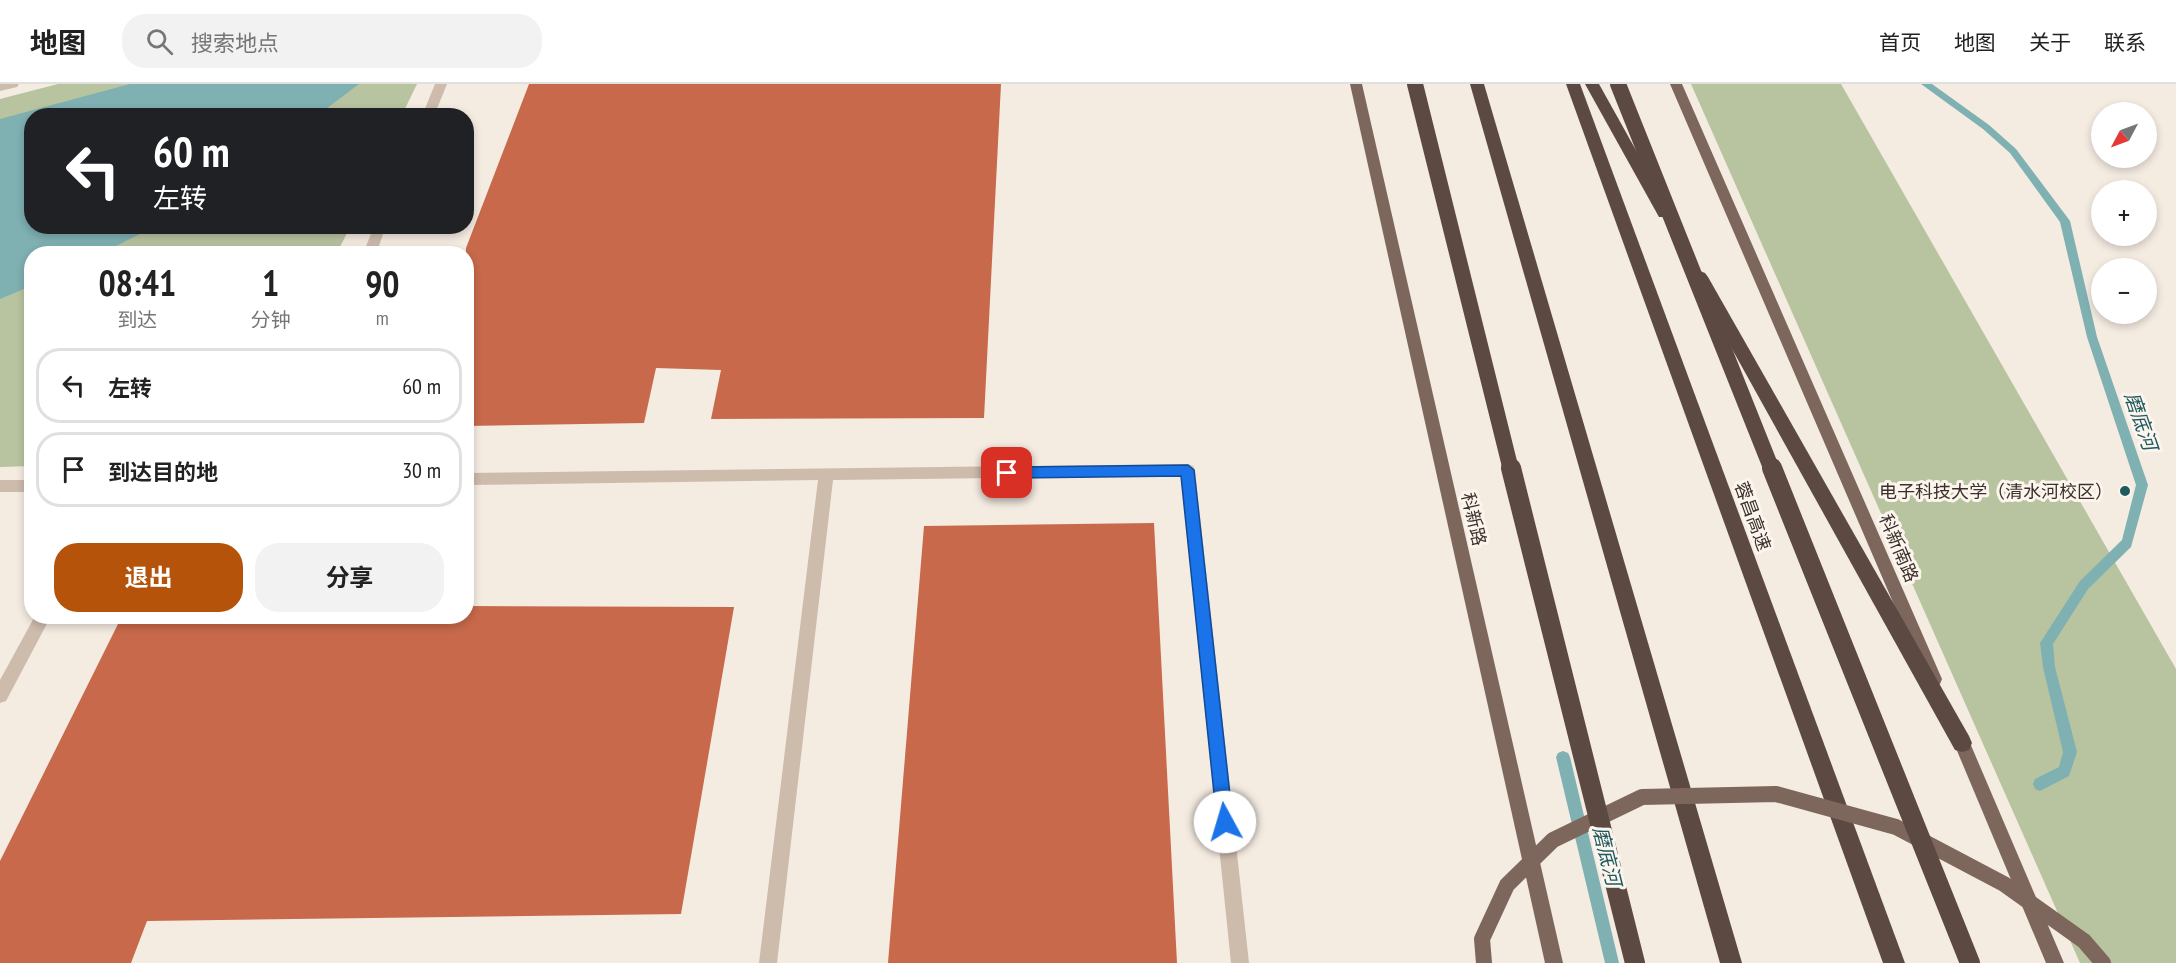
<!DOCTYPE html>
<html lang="zh">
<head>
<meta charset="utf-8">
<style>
	:root { --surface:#fff; --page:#f2f2f2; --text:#222; --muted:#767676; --line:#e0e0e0; --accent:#b45309 }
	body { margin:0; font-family:"PT Sans Narrow","Noto Sans SC",sans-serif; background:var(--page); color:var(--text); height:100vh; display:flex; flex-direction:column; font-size:22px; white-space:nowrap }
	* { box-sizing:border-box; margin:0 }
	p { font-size:20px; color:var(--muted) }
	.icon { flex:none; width:33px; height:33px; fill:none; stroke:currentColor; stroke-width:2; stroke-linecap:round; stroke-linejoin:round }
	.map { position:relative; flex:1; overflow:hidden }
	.side { position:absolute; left:24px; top:162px; width:450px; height:378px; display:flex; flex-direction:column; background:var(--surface); border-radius:24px; box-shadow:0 3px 9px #0003 }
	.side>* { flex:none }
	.top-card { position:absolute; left:24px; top:24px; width:450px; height:126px; border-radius:24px; box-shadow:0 3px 9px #0003; background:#202124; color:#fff; overflow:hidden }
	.needle { width:39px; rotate:229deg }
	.buttons { position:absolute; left:2091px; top:18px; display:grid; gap:12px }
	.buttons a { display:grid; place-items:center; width:66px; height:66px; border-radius:50%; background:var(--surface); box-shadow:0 3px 9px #0003; font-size:30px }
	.pin { position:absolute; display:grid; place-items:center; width:51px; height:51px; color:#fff; margin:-26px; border-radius:12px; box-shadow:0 3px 9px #0006 }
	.me { position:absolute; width:66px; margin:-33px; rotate:354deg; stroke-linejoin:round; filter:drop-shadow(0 0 4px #0008) }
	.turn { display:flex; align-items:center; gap:21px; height:126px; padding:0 30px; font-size:27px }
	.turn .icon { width:78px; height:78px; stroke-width:2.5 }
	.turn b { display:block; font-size:42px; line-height:51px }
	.eta { display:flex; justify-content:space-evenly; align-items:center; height:102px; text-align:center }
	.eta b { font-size:36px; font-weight:700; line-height:42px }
	.primary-button { display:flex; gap:12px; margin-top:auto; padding:12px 30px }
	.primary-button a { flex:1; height:69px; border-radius:24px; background:var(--accent); color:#fff; font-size:24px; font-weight:700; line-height:69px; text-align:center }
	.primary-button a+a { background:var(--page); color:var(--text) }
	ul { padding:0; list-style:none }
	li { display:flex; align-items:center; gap:18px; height:75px; margin:0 12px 9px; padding:0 18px; border:3px solid var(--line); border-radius:24px }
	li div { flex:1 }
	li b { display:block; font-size:22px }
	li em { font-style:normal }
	header { display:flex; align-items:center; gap:36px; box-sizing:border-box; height:84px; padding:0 30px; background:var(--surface); border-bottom:2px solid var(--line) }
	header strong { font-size:28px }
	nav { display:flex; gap:33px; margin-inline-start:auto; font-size:21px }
	.search { width:420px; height:54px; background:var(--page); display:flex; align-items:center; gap:15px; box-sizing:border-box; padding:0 21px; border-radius:24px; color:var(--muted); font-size:22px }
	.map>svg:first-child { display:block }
	.green { fill:#b8c4a0 }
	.water { fill:#7fb0b2 }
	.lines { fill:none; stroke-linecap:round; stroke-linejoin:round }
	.stream { fill:#7fb0b2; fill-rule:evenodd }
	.building { fill:#c8694b }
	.minor { fill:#cdbbac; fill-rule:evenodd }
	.major { fill:#7d675c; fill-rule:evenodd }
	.highway { fill:#5c4a42; fill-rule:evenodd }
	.major-bridge { stroke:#7d675c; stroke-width:16 }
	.highway-bridge-far1 { stroke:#5c4a42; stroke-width:16 }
	.highway-bridge { stroke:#5c4a42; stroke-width:20 }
	.route { fill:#1a73e8; stroke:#114b97; stroke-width:1.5 }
	.poi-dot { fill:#1f5a5e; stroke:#fbf5ee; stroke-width:2 }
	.labels { text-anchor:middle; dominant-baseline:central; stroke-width:6; stroke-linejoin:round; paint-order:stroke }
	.poi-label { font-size:18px; fill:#3b302b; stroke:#fbf5ee; text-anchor:end }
	.street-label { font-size:18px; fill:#3b302b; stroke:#fbf5ee }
	.water-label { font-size:20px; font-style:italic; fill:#1f5a5e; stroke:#fbf5ee }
</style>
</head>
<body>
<header>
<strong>地图</strong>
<div class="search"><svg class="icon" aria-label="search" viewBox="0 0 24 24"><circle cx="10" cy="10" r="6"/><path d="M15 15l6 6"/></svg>搜索地点</div>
<nav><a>首页</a><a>地图</a><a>关于</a><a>联系</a></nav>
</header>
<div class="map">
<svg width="2176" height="879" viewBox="0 0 2176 879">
	<rect width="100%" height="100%" fill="#f4ebe1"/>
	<g class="green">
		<polygon points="58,0 417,0 402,31 32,32 32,142 350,143 337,169 32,170 31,382 0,383 0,15"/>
		<polygon points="1691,0 1841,0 2176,585 2176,879 2080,879"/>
	</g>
	<polygon class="water" points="130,0 359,0 318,31 32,32 32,142 154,143 102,169 32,170 31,202 0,215 0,35"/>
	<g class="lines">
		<g class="stream">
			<polygon points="1921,0 1932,0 1989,41 2016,65 2070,137 2097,253 2148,401 2131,463 2088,505 2053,560 2055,583 2077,668 2069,692 2040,707 2035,705 2033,700 2035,695 2059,683 2063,668 2043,583 2040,559 2080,497 2122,456 2136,401 2087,253 2060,138 2010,69 1983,45"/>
			<polygon points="1563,667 1568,669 1570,673 1619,879 1605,879 1556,673 1558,669"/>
		</g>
	</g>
	<g class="building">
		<polygon points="529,0 1001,0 984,334 711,335 721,286 656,284 644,339 466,342 466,164"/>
		<polygon points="1154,439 1177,879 888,879 924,442"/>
		<polygon points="466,522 734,523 681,830 147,837 131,879 0,879 0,777 122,532 466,532"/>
	</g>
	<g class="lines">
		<g class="minor">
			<polygon points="0,0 19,0 17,3 0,7"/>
			<polygon points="435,0 447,0 434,32 422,32"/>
			<polygon points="374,142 386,142 376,170 363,170"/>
			<polygon points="1188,380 1193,382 1195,386 1249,879 1231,879 1181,392 833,396 777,879 759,879 818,396 466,401 466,389"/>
			<rect x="0" y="396" width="32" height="12"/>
			<polygon points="35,532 51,532 6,617 0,619 0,596"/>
		</g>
		<g class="major">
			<polygon points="1350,0 1362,0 1563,879 1545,879"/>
			<polygon points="1670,0 1682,0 1942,595 1940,600 1934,602 1928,600 1926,595"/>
			<polygon points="1958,642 1964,645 2064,879 2046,879 1950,650 1952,645"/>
		</g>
		<g class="highway">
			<polygon points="1470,0 1484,0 1742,879 1720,879"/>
			<polygon points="1566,0 1580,0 1905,879 1883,879"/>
			<polygon points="1585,0 1599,0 1671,129 1669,133 1659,133"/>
			<polygon points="1700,187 1705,189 1708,193 1969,652 1972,659 1969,666 1962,668 1955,666 1692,193 1695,189"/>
		</g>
		<polyline class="major-bridge" points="1484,879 1482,855 1507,801 1553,756 1642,713 1776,710 1896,743 2004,800 2084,857 2103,879"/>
		<g class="highway-bridge-far1">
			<polyline points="1415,0 1511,386"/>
			<polyline points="1618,0 1772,386"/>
		</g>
		<g class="highway-bridge">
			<polyline points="1511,384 1635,879"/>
			<polyline points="1772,384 1970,879"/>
		</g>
	</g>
	<polygon class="route" points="1188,381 1194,386 1233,738 1231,744 1225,746 1219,744 1217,738 1181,392 1007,394 1000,389 1007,383"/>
	<circle class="poi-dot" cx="2125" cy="407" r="6"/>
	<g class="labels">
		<g class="poi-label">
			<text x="2113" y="407">电子科技大学（清水河校区）</text>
		</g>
		<g class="street-label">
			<text transform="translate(1753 432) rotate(70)">蓉昌高速</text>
			<text transform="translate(1474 435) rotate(77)">科新路</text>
			<text transform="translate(1899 464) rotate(67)">科新南路</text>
		</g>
		<g class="water-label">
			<text transform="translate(2141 337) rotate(71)">磨底河</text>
			<text transform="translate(1607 772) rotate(76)">磨底河</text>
		</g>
	</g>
</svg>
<div class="buttons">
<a><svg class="needle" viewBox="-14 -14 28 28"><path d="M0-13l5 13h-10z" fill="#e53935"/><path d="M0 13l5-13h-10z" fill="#767676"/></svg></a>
<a>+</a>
<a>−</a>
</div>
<div class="pin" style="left:1007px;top:389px;background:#d93025"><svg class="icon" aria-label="arrive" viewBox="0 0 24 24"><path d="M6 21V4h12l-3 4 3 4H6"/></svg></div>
<svg class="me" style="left:1225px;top:738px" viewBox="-20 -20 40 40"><circle r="19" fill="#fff"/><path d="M0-13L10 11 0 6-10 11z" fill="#1a73e8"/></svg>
<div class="top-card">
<div class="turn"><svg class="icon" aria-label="left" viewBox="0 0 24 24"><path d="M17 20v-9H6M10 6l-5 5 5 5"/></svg><div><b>60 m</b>左转</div></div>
</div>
<section class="side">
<div class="eta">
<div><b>08:41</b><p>到达</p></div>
<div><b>1</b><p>分钟</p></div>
<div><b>90</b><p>m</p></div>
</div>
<ul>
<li><svg class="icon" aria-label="left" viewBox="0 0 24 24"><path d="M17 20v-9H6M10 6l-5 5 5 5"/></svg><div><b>左转</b></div><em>60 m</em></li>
<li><svg class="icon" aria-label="arrive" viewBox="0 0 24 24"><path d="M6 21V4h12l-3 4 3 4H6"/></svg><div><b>到达目的地</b></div><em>30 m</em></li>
</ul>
<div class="primary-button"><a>退出</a><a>分享</a></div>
</section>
</div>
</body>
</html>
